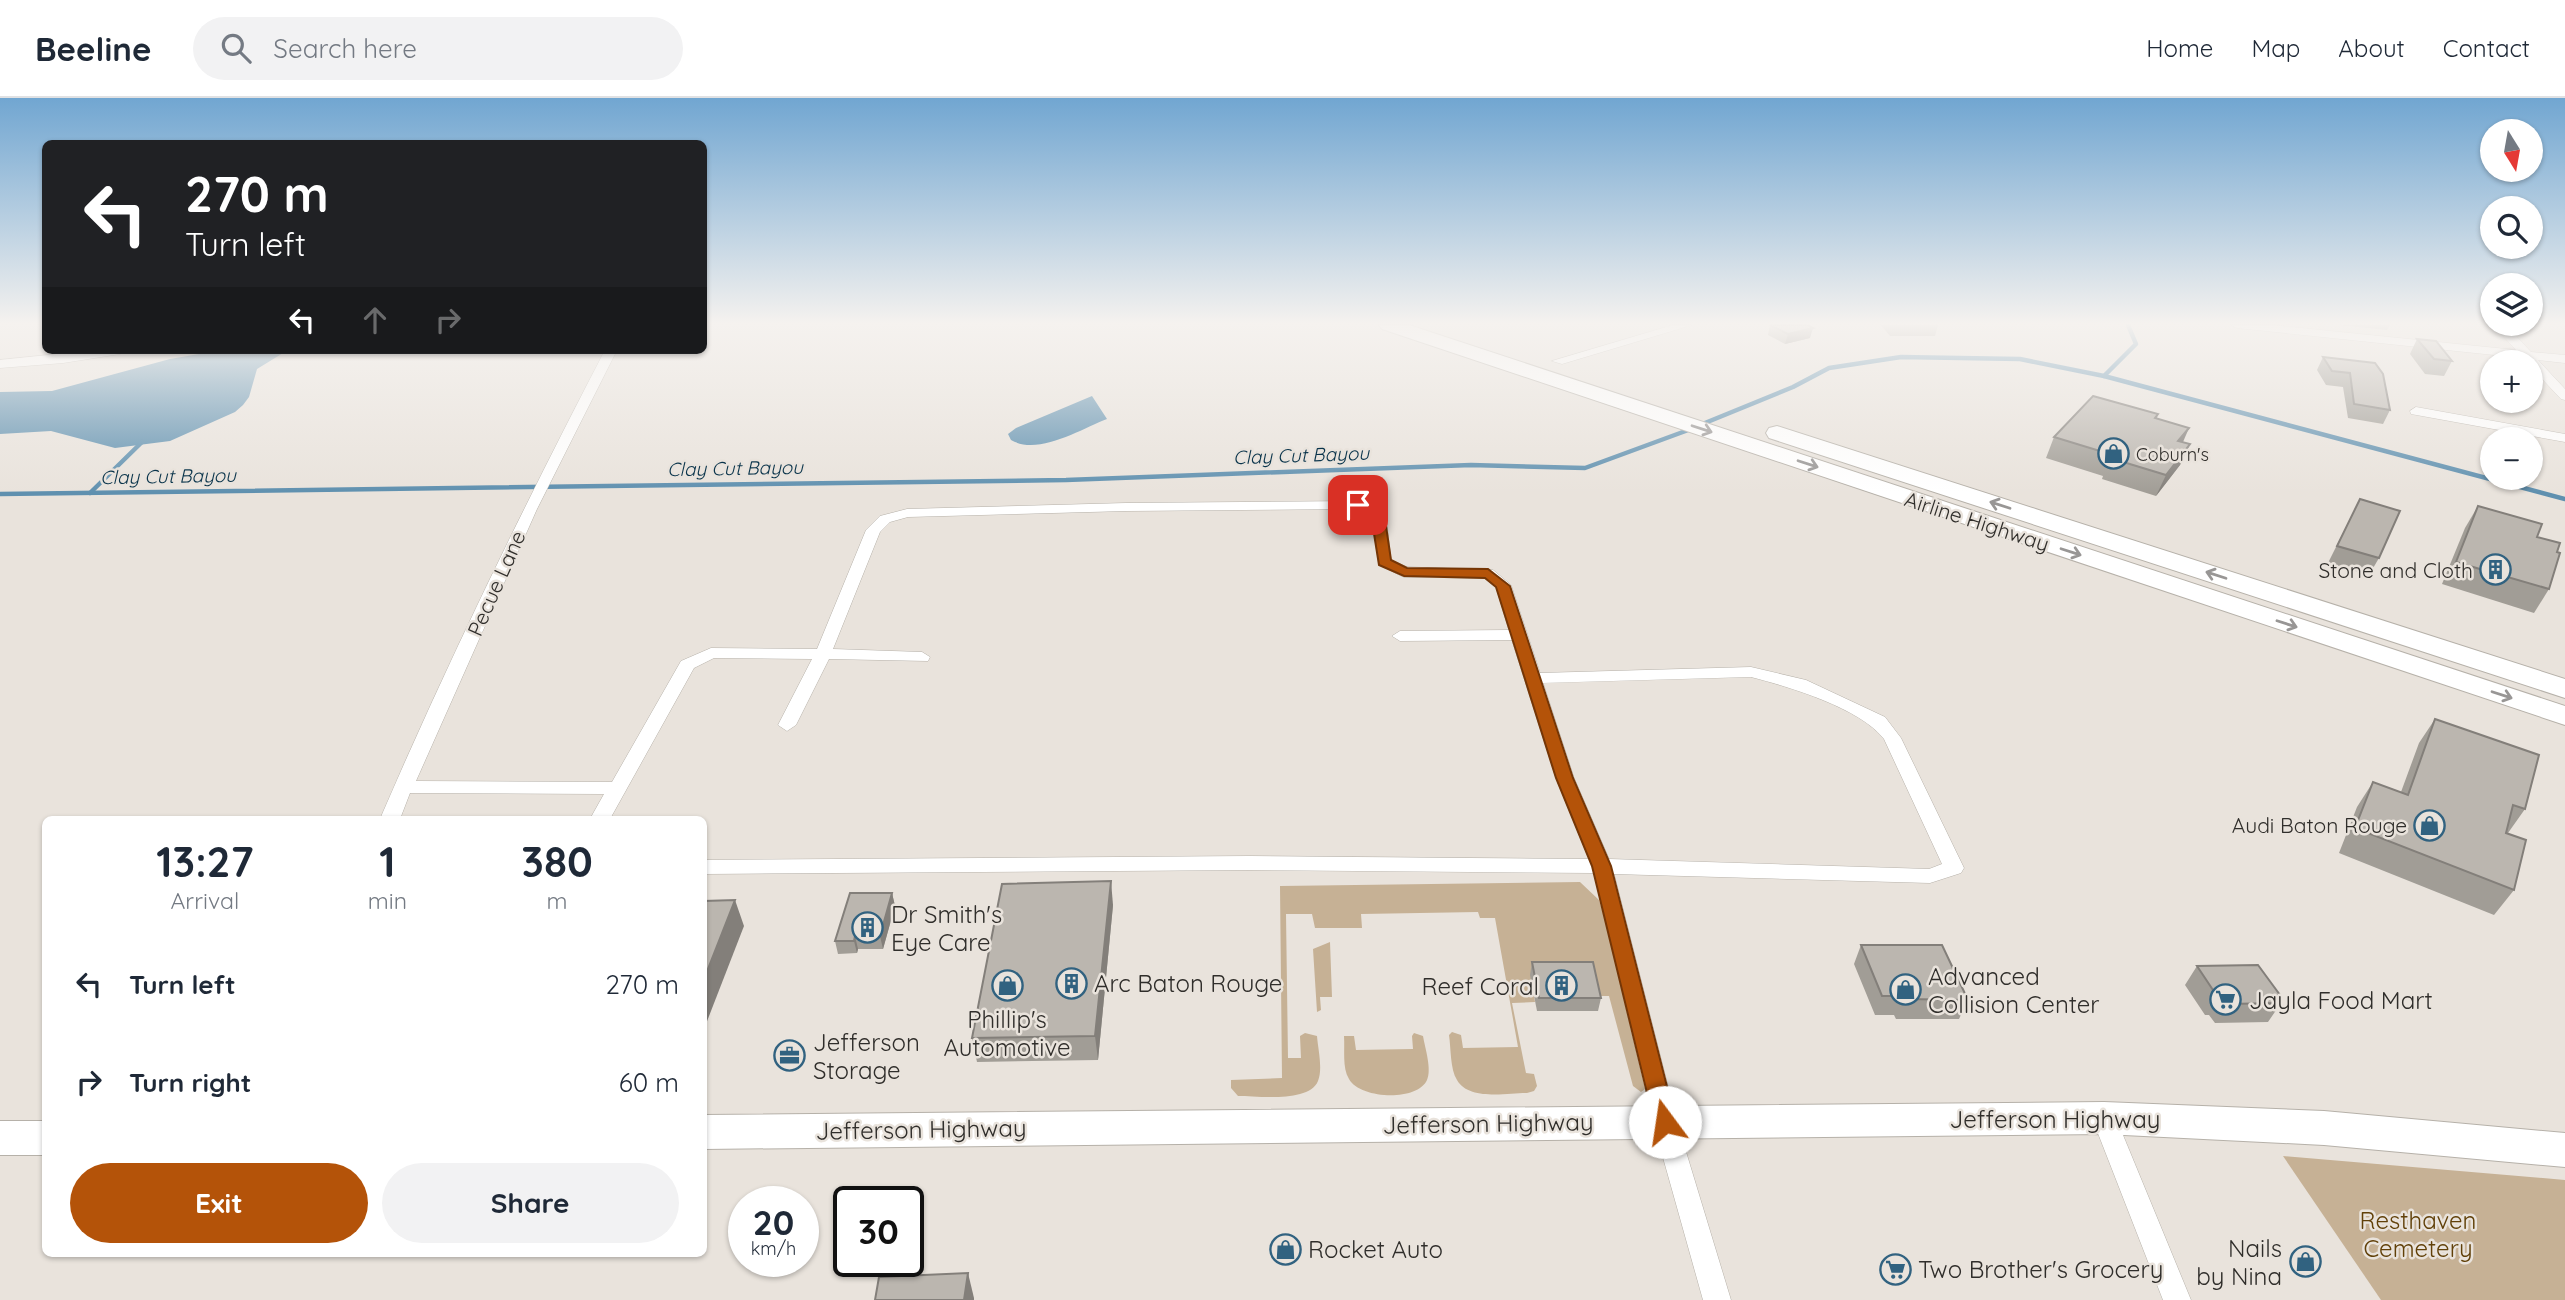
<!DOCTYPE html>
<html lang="en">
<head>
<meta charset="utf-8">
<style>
	:root { --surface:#fff; --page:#f2f2f3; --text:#1f2937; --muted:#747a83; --line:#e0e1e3; --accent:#b45309 }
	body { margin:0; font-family:Quicksand,sans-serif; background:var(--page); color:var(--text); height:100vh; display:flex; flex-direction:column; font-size:26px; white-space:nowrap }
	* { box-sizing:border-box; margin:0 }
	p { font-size:23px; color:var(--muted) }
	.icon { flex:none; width:38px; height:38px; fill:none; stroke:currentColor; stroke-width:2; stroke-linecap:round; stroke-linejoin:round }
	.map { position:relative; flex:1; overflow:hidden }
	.panel { position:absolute; left:42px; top:718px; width:665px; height:441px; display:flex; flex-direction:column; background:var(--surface); border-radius:10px; box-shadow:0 2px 5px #0004 }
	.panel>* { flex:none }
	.top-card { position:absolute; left:42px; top:42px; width:665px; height:214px; border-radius:10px; box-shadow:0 2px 5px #0004; background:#202124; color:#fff; overflow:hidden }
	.needle { width:46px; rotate:169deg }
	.fabs { position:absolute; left:2480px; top:21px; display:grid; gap:14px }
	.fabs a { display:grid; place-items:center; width:63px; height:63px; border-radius:50%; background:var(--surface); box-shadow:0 2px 5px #0004; font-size:35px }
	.speed { position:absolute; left:728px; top:1088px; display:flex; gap:14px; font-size:35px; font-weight:700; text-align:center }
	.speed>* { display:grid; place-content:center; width:91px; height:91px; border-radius:50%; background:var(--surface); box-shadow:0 2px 5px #0004; line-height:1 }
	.speed small { font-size:18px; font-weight:400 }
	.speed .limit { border:4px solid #111; border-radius:10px; background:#fff; color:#111 }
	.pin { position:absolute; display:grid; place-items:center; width:60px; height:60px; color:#fff; margin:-30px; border-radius:14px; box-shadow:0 4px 10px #0006 }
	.me { position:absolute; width:77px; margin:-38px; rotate:346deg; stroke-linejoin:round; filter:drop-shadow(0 0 5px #0008) }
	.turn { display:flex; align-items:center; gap:24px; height:147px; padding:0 28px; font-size:32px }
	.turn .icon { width:91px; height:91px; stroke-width:2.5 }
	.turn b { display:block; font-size:49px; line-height:60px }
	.lanes { display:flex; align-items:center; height:66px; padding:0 28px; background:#0003; justify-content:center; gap:35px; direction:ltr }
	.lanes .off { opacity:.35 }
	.eta { display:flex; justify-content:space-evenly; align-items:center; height:119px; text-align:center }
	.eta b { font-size:42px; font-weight:800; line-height:49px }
	.primary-button { display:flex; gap:14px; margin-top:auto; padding:14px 28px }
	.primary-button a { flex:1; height:80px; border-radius:42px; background:var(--accent); color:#fff; font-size:28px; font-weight:800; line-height:80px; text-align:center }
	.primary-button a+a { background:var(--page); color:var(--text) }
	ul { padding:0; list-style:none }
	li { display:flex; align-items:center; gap:21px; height:98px; padding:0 28px }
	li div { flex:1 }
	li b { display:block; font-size:26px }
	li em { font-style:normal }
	header { display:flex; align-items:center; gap:42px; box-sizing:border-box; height:98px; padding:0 35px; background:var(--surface); border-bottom:2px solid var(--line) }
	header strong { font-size:33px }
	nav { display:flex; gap:38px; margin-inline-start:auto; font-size:24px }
	.search { width:490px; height:63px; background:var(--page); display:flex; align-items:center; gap:18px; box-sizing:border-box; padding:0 24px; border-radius:38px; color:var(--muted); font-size:26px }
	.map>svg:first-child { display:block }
	.green { fill:#c6b195 }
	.water { fill:#5f90af }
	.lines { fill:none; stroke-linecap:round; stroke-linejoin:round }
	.stream { stroke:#5f90af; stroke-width:4.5 }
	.minor-casing { stroke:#b6b1a9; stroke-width:1 }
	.primary-casing { stroke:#b6b1a9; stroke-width:2 }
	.trunk-casing { stroke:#b6b1a9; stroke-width:2 }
	.minor { fill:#fff; fill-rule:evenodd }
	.primary { fill:#fff; fill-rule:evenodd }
	.trunk { fill:#fff; fill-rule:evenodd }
	.wall { fill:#a19d96 }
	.shaded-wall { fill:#837f7a }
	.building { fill:#bbb6af; stroke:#837f7a; stroke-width:2 }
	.oneway { stroke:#989695 }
	.route { fill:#b45309; stroke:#753606; stroke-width:2 }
	.labels { text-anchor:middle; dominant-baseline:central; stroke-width:5; stroke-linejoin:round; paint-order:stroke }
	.far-poi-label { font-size:18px; fill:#302e2b; stroke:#e9e3dc; text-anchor:start }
	.far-water-label { font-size:19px; font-style:italic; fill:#0a344b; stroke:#e9e3dc }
	.street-label { font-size:21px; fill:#302e2b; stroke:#e9e3dc }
	.poi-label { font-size:21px; fill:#302e2b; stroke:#e9e3dc; text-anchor:end }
	.near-poi-label { font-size:24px; fill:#302e2b; stroke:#e9e3dc; text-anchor:start }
	.near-street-label { font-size:24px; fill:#302e2b; stroke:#e9e3dc }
	.near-park-label { font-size:24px; fill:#614008; stroke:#e9e3dc }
</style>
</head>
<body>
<header>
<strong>Beeline</strong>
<div class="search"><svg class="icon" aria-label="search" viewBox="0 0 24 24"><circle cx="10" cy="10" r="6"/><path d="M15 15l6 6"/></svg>Search here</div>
<nav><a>Home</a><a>Map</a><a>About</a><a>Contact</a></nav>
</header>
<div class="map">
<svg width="2565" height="1202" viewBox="0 0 2565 1202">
	<rect width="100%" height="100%" fill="#e9e3dc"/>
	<g class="green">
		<path d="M 1580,784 L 1599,802 L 1628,898 L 1630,929 L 1646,988 L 1644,992 L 1641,994 L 1633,988 L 1609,898 L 1595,898 L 1531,877 L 1535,904 L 1512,905 L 1526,975 L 1534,976 L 1537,988 L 1534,993 L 1527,995 C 1507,995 1469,1003 1457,982 C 1450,971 1451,950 1449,937 L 1452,934 L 1461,937 L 1463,950 L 1518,949 L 1495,820 L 1480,820 L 1478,814 L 1361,816 L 1362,830 L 1315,830 L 1312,816 L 1286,816 L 1288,960 L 1301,960 L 1300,938 L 1305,935 L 1317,938 C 1318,951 1323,971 1318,983 C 1309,1005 1258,998 1238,998 L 1231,990 L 1231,982 L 1282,980 L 1280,788 Z"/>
		<polygon points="1330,844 1332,899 1320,899 1321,912 1317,914 1313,851"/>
		<path d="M 1414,935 L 1423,938 C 1425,950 1432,971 1427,982 C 1417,1004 1360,1001 1349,981 C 1342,970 1345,951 1344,938 L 1354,938 L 1356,952 L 1413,951 L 1412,938 Z"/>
		<polygon points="2283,1058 2565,1082 2565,1202 2381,1202"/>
	</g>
	<g class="water">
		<polygon points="222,252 288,252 257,271 249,299 243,307 235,314 170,343 115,350 51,333 0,336 0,294 52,293 170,261"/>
		<path d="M 1092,298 L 1107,321 C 1081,331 1038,358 1011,342 L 1008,336 L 1016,330 Z"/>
	</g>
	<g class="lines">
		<g class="stream">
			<polyline points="2104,278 2136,246 2128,227"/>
			<polyline points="1700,327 1793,289 1829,270 1901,259 2020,261 2104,278 2565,401"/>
			<polyline points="90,395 142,344"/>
			<polyline points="0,396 1066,382 1471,367 1585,370 1691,331"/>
		</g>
		<defs>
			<g id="minor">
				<polygon points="1673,227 1692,227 1562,266 1552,263"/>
				<polygon points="2231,227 2272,227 2516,252 2493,227 2506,227 2531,254 2565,257 2565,265 2538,262 2565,291 2565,302 2561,301 2530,268 2530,264 2523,260 2237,230"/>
				<polygon points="97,252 126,252 120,256 63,265 0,270 0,262"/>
				<path d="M 605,252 L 617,252 L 537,411 L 416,683 L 612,684 L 681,563 L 711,550 L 817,551 L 866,432 L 880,418 L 907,411 L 1126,405 L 1358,403 L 1386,421 L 1391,462 L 1407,469 L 1493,472 L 1511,487 L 1540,575 L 1751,569 L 1806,582 L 1885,619 L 1901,640 L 1964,770 L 1961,775 L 1930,785 L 1614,776 L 1677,1024 L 1731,1202 L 1703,1202 L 1653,1024 L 1594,775 L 1250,772 L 704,776 L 704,762 L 1250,758 L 1589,761 L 1556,680 L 1512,542 L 1400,543 L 1392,538 L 1400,533 L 1509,532 L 1496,489 L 1484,480 L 1404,479 L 1379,467 L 1372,423 L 1355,411 L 1126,413 L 908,419 L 890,424 L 880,434 L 833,551 L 922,554 L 930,559 L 928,563 L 829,561 L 796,627 L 787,633 L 778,627 L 812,561 L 714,560 L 694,570 L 610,721 L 590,721 L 604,696 L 410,695 L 400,721 L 380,721 C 448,563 525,406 605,252 ZM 1751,579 C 1790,589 1860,610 1884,641 L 1942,766 L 1929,771 L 1609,761 L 1574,680 L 1543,585 Z"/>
				<polygon points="2416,309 2565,336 2565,344 2411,316 2410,313"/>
				<polygon points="2104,1010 2113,1013 2116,1020 2191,1202 2163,1202 2092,1020 2095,1013"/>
			</g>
			<g id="primary">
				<polygon points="2104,1004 2324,1013 2565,1035 2565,1069 2324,1047 2104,1036 704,1051 704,1017"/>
				<rect x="0" y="1023" width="46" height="34"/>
			</g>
			<g id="trunk">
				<polygon points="1379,227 1409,227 2565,608 2565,627 1382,231"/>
				<polygon points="1777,328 2565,581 2565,600 1769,340 1766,335 1769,330"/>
			</g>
		</defs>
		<use href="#minor" class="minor-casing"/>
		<use href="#primary" class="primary-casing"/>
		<use href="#trunk" class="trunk-casing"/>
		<use href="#minor" class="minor"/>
		<use href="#primary" class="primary"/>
		<use href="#trunk" class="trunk"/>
	</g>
	<g class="wall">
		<polygon points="1770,227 1810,240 1785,246 1768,237"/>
		<polygon points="1881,227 1938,227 1935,238 1890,238"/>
		<polygon points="2340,227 2390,227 2387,232"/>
		<polygon points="2417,241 2452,263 2444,278 2425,276 2410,256"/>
		<polygon points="2323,259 2375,265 2390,312 2383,326 2348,320 2343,289 2326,287 2317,272"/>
		<polygon points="2158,316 2157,320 2183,344 2190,346 2180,367 2156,398 2102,381 2103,378 2046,360 2054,339"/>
		<polygon points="2360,401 2379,460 2369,477 2328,465"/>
		<polygon points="2478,408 2537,439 2549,491 2534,515 2442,486 2465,430"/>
		<polygon points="2435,621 2525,711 2508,735 2514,792 2494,817 2339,755 2357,709 2373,684 2401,694 2419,645"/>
		<polygon points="892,795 895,808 883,851 858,851 857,855 838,856 835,843"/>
		<polygon points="1113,807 1098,962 977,964 972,940"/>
		<polygon points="1861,847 1968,902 1959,921 1896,921 1894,917 1875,917 1854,866"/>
		<polygon points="1532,864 1601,900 1598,913 1537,913 1530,877"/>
		<polygon points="2197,868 2280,897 2277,901 2281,905 2268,924 2215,925 2209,917 2205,917 2185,887"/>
	</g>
	<g class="shaded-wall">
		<polygon points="1813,230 1810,240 1785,246 1788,236"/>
		<polygon points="2189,330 2180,351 2178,343"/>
		<polygon points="2190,346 2180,367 2156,398 2166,377"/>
		<polygon points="1111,783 1113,807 1098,962 1095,938"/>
		<polygon points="892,795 895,808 883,851 880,838"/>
		<polygon points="735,802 744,828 704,931 704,881"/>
		<polygon points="855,838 858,851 857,855 854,843"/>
		<polygon points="968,1175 974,1200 974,1202 964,1202"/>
	</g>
	<g class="building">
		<polygon points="1770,227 1807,227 1813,230 1788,236"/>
		<polygon points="2417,241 2436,243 2452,263 2434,261"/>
		<polygon points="2323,259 2375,265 2383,276 2390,312 2354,306 2350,275 2332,273"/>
		<polygon points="2093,298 2158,316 2155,320 2189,330 2178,343 2190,346 2166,377 2110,360 2113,357 2054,339"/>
		<polygon points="2360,401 2400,413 2379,460 2337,448"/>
		<polygon points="2478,408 2542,426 2537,439 2560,445 2557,454 2560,455 2549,491 2456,464"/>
		<polygon points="2435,621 2539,657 2525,711 2513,707 2506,735 2526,742 2514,792 2355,730 2373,684 2408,697"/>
		<polygon points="1111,783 1095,938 972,940 1002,786"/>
		<polygon points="850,795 892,795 880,838 855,838 854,843 835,843"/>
		<polygon points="735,802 704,881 704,803"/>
		<polygon points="1861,847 1942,847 1968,902 1904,901 1902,898 1882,898"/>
		<polygon points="1532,864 1593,864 1601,900 1539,900"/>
		<polygon points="2258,867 2280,897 2275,897 2281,905 2227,906 2221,898 2217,898 2197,868"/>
		<polygon points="968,1175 964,1202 875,1202 879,1179"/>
	</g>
	<defs><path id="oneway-shaft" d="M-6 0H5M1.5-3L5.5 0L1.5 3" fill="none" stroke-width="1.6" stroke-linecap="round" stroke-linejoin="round" transform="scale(1.75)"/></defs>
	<g class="oneway">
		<use href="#oneway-shaft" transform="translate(1702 331) rotate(18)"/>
		<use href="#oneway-shaft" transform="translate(1808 366) rotate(18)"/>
		<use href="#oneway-shaft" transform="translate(2000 407) rotate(-162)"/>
		<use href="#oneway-shaft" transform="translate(2071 454) rotate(18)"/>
		<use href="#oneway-shaft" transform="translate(2216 477) rotate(-162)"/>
		<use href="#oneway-shaft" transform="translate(2287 526) rotate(18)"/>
		<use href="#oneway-shaft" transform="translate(2502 597) rotate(18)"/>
	</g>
	<linearGradient id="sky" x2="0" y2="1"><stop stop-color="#71a6d1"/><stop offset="0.57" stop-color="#f5f2ef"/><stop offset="1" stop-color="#f5f2ef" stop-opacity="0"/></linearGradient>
	<rect width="2565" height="395" fill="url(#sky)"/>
	<polygon class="route" points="1358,403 1385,421 1391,462 1407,470 1488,471 1510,488 1573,680 1611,768 1676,1024 1673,1030 1665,1033 1657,1030 1654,1024 1592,768 1556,680 1496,489 1485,480 1404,478 1379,467 1372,423 1351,407"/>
	<defs>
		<symbol id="shop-ring" viewBox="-11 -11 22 22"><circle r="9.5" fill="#e9e3dc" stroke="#316280" stroke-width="1.5"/><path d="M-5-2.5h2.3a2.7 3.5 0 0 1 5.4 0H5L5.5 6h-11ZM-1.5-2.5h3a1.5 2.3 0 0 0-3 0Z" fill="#316280"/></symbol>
		<symbol id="building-ring" viewBox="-11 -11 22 22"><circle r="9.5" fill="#e9e3dc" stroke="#316280" stroke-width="1.5"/><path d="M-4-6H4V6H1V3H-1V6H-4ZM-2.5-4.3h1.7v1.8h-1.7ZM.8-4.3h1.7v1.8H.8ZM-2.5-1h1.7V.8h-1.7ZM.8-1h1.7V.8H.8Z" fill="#316280"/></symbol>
		<symbol id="supermarket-ring" viewBox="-11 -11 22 22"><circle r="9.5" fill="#e9e3dc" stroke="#316280" stroke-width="1.5"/><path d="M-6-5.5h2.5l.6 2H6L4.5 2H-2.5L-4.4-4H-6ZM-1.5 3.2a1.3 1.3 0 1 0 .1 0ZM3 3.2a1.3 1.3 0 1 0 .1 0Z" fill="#316280"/></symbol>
		<symbol id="office-ring" viewBox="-11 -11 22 22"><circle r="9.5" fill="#e9e3dc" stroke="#316280" stroke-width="1.5"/><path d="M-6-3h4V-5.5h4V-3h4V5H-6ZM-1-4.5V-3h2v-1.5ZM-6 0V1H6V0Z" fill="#316280"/></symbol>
	</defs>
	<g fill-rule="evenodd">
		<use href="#shop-ring" x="2096" y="338" width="35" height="35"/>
		<use href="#building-ring" x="2478" y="454" width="35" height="35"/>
		<use href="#shop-ring" x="2412" y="710" width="35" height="35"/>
		<use href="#building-ring" x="850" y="812" width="35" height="35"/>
		<use href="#building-ring" x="1054" y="868" width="35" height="35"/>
		<use href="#shop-ring" x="990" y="870" width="35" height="35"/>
		<use href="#building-ring" x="1544" y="870" width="35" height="35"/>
		<use href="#shop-ring" x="1888" y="874" width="35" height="35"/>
		<use href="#supermarket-ring" x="2208" y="884" width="35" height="35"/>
		<use href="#office-ring" x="772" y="940" width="35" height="35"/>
		<use href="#shop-ring" x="1268" y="1134" width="35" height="35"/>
		<use href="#shop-ring" x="2288" y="1146" width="35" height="35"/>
		<use href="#supermarket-ring" x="1878" y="1154" width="35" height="35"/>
	</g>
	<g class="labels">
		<g class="far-poi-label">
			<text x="2136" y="356">Coburn's</text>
		</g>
		<g class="far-water-label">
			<text transform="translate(1301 357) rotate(-2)">Clay Cut Bayou</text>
			<text transform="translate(735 370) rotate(-1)">Clay Cut Bayou</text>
			<text transform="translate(168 378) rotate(-1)">Clay Cut Bayou</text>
		</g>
		<g class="street-label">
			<text transform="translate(1977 423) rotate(18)">Airline Highway</text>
			<text transform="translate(496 485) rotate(-66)">Pecue Lane</text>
		</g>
		<g class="poi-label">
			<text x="2473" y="472">Stone and Cloth</text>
			<text x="2407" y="727">Audi Baton Rouge</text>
		</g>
		<g class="near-poi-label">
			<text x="891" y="816">Dr Smith's<tspan x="891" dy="28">Eye Care</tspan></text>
			<text x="1928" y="878">Advanced<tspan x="1928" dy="28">Collision Center</tspan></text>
			<text x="1094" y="885">Arc Baton Rouge</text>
			<text x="1539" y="888" text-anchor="end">Reef Coral</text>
			<text x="2249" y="902">Jayla Food Mart</text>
			<text x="1007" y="921" text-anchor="middle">Phillip's<tspan x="1007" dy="28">Automotive</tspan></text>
			<text x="813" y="944">Jefferson<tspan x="813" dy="28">Storage</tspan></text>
			<text x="2282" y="1150" text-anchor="end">Nails<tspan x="2282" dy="28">by Nina</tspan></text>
			<text x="1308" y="1151">Rocket Auto</text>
			<text x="1918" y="1171">Two Brother's Grocery</text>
		</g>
		<g class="near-street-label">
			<text x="2055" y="1021">Jefferson Highway</text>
			<text transform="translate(1488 1025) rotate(-1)">Jefferson Highway</text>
			<text transform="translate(921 1031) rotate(-1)">Jefferson Highway</text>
		</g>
		<g class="near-park-label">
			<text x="2418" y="1122">Resthaven<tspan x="2418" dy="28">Cemetery</tspan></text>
		</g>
	</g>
</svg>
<div class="fabs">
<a><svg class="needle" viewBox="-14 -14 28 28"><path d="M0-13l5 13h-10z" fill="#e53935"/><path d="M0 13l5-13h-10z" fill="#747a83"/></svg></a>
<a><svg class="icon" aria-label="search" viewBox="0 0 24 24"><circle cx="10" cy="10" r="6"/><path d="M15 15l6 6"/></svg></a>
<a><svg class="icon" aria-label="layers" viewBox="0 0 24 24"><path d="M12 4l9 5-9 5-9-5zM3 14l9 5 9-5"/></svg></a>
<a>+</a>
<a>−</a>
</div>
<div class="speed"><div>20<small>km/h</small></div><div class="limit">30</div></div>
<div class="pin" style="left:1358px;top:407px;background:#d93025"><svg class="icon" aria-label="arrive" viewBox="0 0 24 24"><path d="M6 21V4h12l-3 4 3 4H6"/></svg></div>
<svg class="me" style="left:1665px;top:1024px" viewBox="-20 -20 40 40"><circle r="19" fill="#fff"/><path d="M0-13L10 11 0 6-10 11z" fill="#b45309"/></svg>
<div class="top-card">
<div class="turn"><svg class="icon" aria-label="left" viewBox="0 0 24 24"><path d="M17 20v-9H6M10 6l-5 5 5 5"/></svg><div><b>270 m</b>Turn left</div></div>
<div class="lanes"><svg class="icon" aria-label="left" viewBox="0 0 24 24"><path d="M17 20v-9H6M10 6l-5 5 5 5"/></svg><svg class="icon off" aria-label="ahead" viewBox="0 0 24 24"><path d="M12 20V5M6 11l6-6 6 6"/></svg><svg class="icon off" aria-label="right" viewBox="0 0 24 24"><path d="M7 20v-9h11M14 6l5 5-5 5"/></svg></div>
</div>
<section class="panel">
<div class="eta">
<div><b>13:27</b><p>Arrival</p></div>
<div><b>1</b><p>min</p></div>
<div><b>380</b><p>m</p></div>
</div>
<ul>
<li><svg class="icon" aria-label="left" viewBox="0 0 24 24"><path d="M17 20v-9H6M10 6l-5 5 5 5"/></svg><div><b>Turn left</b></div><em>270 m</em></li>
<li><svg class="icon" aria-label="right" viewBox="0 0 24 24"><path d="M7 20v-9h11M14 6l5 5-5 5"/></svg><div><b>Turn right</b></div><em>60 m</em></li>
</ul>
<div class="primary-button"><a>Exit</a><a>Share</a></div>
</section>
</div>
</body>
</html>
